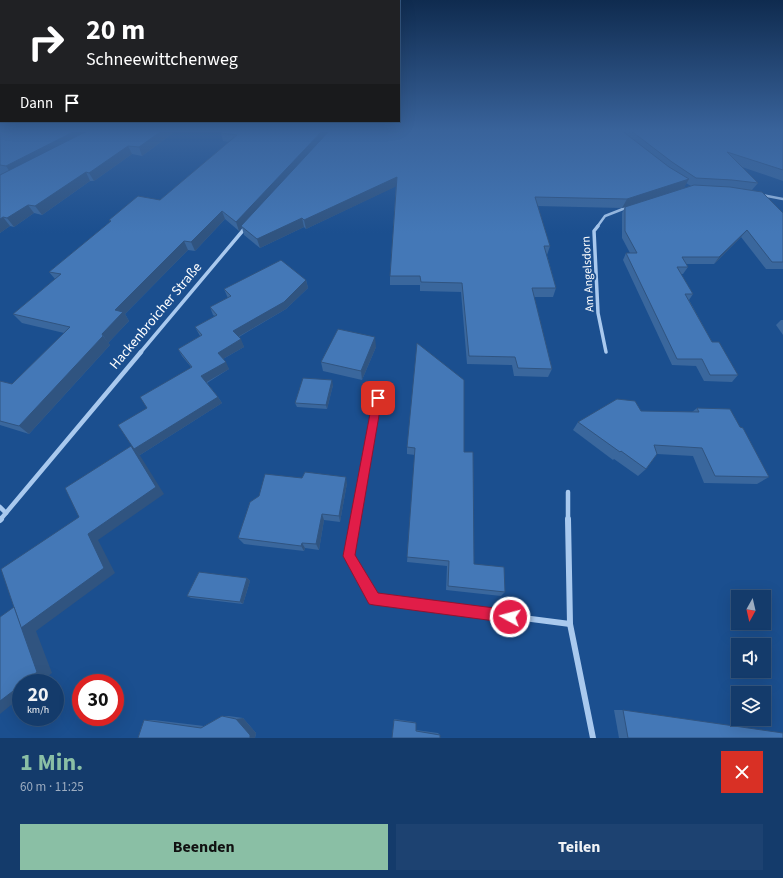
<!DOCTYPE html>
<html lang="de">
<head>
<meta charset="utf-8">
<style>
	:root { --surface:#143b6b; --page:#1d4271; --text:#f1f3f6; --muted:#9dadc1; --line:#33557e; --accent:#8abfa5 }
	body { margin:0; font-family:"Source Sans 3",sans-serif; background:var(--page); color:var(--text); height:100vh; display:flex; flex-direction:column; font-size:15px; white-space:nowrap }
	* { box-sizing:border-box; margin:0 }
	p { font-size:13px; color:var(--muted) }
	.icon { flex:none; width:22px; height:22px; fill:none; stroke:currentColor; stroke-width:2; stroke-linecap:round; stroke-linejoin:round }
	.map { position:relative; height:738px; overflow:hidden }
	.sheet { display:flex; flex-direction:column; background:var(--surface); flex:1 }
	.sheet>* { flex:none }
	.banner { position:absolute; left:0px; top:0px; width:400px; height:122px; box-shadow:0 4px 16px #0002,0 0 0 1px var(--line); background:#202124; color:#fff; overflow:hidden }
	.needle { width:26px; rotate:188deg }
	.controls { position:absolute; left:731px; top:590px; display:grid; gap:8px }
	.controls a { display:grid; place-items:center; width:40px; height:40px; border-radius:0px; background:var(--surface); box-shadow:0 4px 16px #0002,0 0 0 1px var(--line); font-size:20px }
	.speed { position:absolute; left:12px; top:674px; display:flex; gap:8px; font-size:20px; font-weight:700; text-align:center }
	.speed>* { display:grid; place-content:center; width:52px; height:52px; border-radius:50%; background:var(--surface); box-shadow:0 4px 16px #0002,0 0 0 1px var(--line); line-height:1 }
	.speed small { font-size:10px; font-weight:400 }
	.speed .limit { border:6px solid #d22; background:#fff; color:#111 }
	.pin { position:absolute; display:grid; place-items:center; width:34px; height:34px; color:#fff; margin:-17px; border-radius:8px; box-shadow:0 2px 6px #0006 }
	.me { position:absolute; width:44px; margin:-22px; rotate:277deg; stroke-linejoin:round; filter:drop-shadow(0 0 3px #0008) }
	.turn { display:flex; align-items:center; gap:14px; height:84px; padding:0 20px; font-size:18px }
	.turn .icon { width:52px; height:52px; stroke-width:2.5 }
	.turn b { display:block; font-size:28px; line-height:34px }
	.then { display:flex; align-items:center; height:38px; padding:0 20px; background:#0003; gap:8px; font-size:15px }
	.round { display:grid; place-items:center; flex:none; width:42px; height:42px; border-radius:0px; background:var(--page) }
	.overview { display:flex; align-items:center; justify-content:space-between; height:68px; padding:0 20px }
	h1 { font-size:24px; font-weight:700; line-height:30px; color:var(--accent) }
	.primary-button { display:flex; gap:8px; margin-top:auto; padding:8px 20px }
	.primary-button a { flex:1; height:46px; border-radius:0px; background:var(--accent); color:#111; font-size:16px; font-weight:700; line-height:46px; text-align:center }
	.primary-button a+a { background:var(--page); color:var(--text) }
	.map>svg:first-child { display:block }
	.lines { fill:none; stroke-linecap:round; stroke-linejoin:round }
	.street-far3 { stroke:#a9c9ee; stroke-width:2.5 }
	.street-far2 { stroke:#a9c9ee; stroke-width:3.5 }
	.street-far1 { stroke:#a9c9ee; stroke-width:4.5 }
	.street { stroke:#a9c9ee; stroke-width:6 }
	.wall { fill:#3a679d }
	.shaded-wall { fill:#305480 }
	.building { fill:#4478b7; stroke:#305480 }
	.route { fill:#e11d48; stroke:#92132f }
	.labels { text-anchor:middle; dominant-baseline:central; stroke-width:4; stroke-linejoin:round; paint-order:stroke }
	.far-street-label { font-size:12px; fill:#fff; stroke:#1b4f8f }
	.street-label { font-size:14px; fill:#fff; stroke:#1b4f8f }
</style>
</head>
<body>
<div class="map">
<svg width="783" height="738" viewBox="0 0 783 738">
	<rect width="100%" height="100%" fill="#1b4f8f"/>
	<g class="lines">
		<g class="street-far3">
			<polyline points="762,195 783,199"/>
			<polyline points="597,227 605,216 628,207"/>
		</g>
		<g class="street-far2">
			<polyline points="598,226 594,231 598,313 606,352"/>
			<polyline points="140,353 245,228"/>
		</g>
		<g class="street-far1">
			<polyline points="568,492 568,520"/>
			<polyline points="0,507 6,513"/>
			<polyline points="0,520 141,352"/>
			<polyline points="356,520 378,398"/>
		</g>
		<g class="street">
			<polyline points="356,519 349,556 374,599 570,624"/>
			<polyline points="568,519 570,624 593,738"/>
			<polyline points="0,520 1,519"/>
		</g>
	</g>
	<g class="wall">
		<polygon points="0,130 177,130 142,156 132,154 94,181 90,181 42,215 34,213 14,227 10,226 0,233"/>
		<polygon points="221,130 783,130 783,181 742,167 758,183 752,190 783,213 783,269 766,269 741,237 714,264 686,264 688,267 683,274 681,274 693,294 689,300 712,342 738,375 732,382 704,381 696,366 672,365 623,260 626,253 630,253 622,238 622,213 625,207 691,186 686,183 684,188 622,208 537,206 550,246 547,255 556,288 553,297 534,297 552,369 548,377 514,376 512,365 467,364 461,292 420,291 420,285 390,285 390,276 396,186 306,229 304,227 260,248 244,235 242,228 239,231 225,219 195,251 188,250 125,314 129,321 108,343 110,345 29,434 0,425 0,381 12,384 64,333 22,323 13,314 55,279 49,272 110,222 109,220 160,200 229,142 223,141 221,133"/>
		<polygon points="306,280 308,288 286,309 239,337 244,347 223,359 229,369 207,383 218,397 222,403 140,455 134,449 147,408 191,367 182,356 178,349 200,336 195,327 215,316 213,315 210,307 228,298 227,296 224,289"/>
		<polygon points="781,320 783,320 783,335 776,325"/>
		<polygon points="376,347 362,380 323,371 321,362"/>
		<polygon points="333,385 327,409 297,407 295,403"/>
		<polygon points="697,408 740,427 769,477 757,484 704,483 693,456 657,454 646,469 638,476 614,459 613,460 573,430 578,422 641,411 692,412"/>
		<polygon points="407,447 464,452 474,564 505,592 501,596 446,590 447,566 407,562 415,455 407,454"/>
		<polygon points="347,483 340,522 324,520 319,550 305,548 304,551 244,544 238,538"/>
		<polygon points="247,578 250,581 243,604 191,598 187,596"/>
		<polygon points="614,710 623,710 783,738 619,738"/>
		<polygon points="222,716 229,716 243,718 256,733 255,738 138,738 144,720 154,720 204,726"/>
		<polygon points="394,719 415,722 416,723 416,730 438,733 440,735 392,738"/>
	</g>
	<g class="shaded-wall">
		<polygon points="77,130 97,130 12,175 6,166"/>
		<polygon points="163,130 177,130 142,156 139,147"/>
		<polygon points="323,130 332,130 241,226 242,228 239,231 236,222"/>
		<polygon points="128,146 132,154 94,181 89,173"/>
		<polygon points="86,172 90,181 42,215 35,206"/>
		<polygon points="397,177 397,186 306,229 304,220"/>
		<polygon points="689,179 684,188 622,208 627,199"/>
		<polygon points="28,205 34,213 14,227 7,218"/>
		<polygon points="222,211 225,219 195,251 191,242"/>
		<polygon points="3,217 10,226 0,233 0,219"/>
		<polygon points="302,218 304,227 260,248 257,239"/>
		<polygon points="747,230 741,237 714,264 719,257"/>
		<polygon points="184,241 188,250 125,314 129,321 108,343 102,334 115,310"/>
		<polygon points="306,280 308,288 286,309 236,338 233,331"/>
		<polygon points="103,336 110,345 29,434 19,426"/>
		<polygon points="375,337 376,347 362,380 361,371"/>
		<polygon points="241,339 244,347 221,360 218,353"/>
		<polygon points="226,362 229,369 205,383 201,376"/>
		<polygon points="332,380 333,385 327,409 326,405"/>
		<polygon points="218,397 222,403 140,455 134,449"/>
		<polygon points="131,446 139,454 164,494 98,540 115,573 36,631 52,673 39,683 23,683 22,628 88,534"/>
		<polygon points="346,477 347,483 340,522 339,516"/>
		<polygon points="322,514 324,520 319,550 316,544"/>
		<polygon points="302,543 305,548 304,551 301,546"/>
		<polygon points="247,578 250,581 243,604 240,602"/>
		<polygon points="21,685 21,697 0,714 0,701"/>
		<polygon points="243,718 256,733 255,738 250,738 236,719"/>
	</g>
	<g class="building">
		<polygon points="0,130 77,130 6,166 0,165"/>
		<polygon points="89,130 163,130 139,147 128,146 89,173 86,172 35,206 28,205 7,218 3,217 0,219 0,175"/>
		<polygon points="221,130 323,130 236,222 222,211 191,242 184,241 115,310 123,312 102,334 103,336 19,426 0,421 0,381 12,384 70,327 13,314 61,274 49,272 111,221 109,220 138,196 160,200 237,135 221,133"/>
		<polygon points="330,130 621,130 669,167 689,179 627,199 535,197 550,246 544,246 556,288 532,288 552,369 518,368 515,357 469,356 462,283 421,282 420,276 390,276 397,177 304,220 302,218 257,239 241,226"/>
		<polygon points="630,130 783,130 783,170 727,152 758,183 732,180 696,178 672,162"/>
		<polygon points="694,185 730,187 762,192 783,213 783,262 772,262 747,230 719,257 682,257 688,267 677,267 693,294 685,294 712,342 719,342 738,375 710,375 702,359 677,359 626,253 637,253 625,231 625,207"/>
		<polygon points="281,260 306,280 284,302 233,331 241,339 218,353 226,362 201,376 218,397 134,449 118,425 147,408 140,397 192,367 178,349 202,335 195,327 217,315 210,307 231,296 224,289"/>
		<polygon points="338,329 375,337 361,371 321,362"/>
		<polygon points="417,343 464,380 464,452 473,452 474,564 504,567 505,592 448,586 449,561 407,557 415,448 407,447"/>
		<polygon points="303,378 332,380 326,405 295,403"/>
		<polygon points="617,399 635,401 641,411 699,412 697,408 730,409 740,427 743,428 769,477 715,476 702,448 654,445 657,454 646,469 621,451 620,452 578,422"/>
		<polygon points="131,446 156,487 88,534 104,568 21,628 1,569 79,517 65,488"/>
		<polygon points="305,472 346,477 339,516 322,514 316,544 302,543 301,546 238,538 250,502 259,496 265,474 302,478"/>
		<polygon points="199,572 247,578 240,602 187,596"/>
		<polygon points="14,607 37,672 23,683 21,683 21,685 0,701 0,617"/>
		<polygon points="623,710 783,733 783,738 628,738"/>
		<polygon points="222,716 236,719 250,735 250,738 138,738 144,720 201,728"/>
		<polygon points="394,720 416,723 416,731 440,735 440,738 392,738"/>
	</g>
	<linearGradient id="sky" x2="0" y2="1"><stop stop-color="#0f2b4f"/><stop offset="0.56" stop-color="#39639b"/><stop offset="1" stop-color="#39639b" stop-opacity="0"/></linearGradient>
	<rect width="783" height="233" fill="url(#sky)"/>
	<polygon class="route" points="378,394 381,395 382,398 355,555 378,593 510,610 514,612 516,617 514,621 510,623 374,605 369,604 343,556 373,398 374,395"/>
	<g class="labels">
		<g class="far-street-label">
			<text transform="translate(588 274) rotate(-93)">Am Angelsdorn</text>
		</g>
		<g class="street-label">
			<text transform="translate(156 316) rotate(-50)">Hackenbroicher Straße</text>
		</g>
	</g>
</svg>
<div class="controls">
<a><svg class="needle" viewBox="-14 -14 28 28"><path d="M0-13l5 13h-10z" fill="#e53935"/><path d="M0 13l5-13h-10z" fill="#9dadc1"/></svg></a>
<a><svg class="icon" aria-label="sound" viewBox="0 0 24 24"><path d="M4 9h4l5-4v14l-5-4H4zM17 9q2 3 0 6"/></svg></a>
<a><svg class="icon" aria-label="layers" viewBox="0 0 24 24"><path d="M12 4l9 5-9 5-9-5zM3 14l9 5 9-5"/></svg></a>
</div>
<div class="speed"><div>20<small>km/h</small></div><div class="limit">30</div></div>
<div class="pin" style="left:378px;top:398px;background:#d93025"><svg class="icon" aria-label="arrive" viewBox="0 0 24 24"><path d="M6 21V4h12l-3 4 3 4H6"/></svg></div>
<svg class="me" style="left:510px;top:617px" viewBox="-20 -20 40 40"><circle r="17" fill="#e11d48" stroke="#fff" stroke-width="3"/><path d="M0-11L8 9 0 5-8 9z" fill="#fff"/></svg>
<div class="banner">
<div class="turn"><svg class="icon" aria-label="right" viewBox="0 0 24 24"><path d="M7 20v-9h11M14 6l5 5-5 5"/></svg><div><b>20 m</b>Schneewittchenweg</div></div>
<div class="then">Dann<svg class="icon" aria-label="arrive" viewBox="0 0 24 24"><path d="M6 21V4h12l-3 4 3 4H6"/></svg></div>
</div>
</div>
<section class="sheet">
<div class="overview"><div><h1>1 Min.</h1><p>60 m · 11:25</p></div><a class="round" style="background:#d93025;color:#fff"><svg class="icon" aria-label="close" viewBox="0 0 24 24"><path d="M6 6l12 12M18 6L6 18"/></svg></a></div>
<div class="primary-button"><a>Beenden</a><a>Teilen</a></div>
</section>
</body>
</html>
